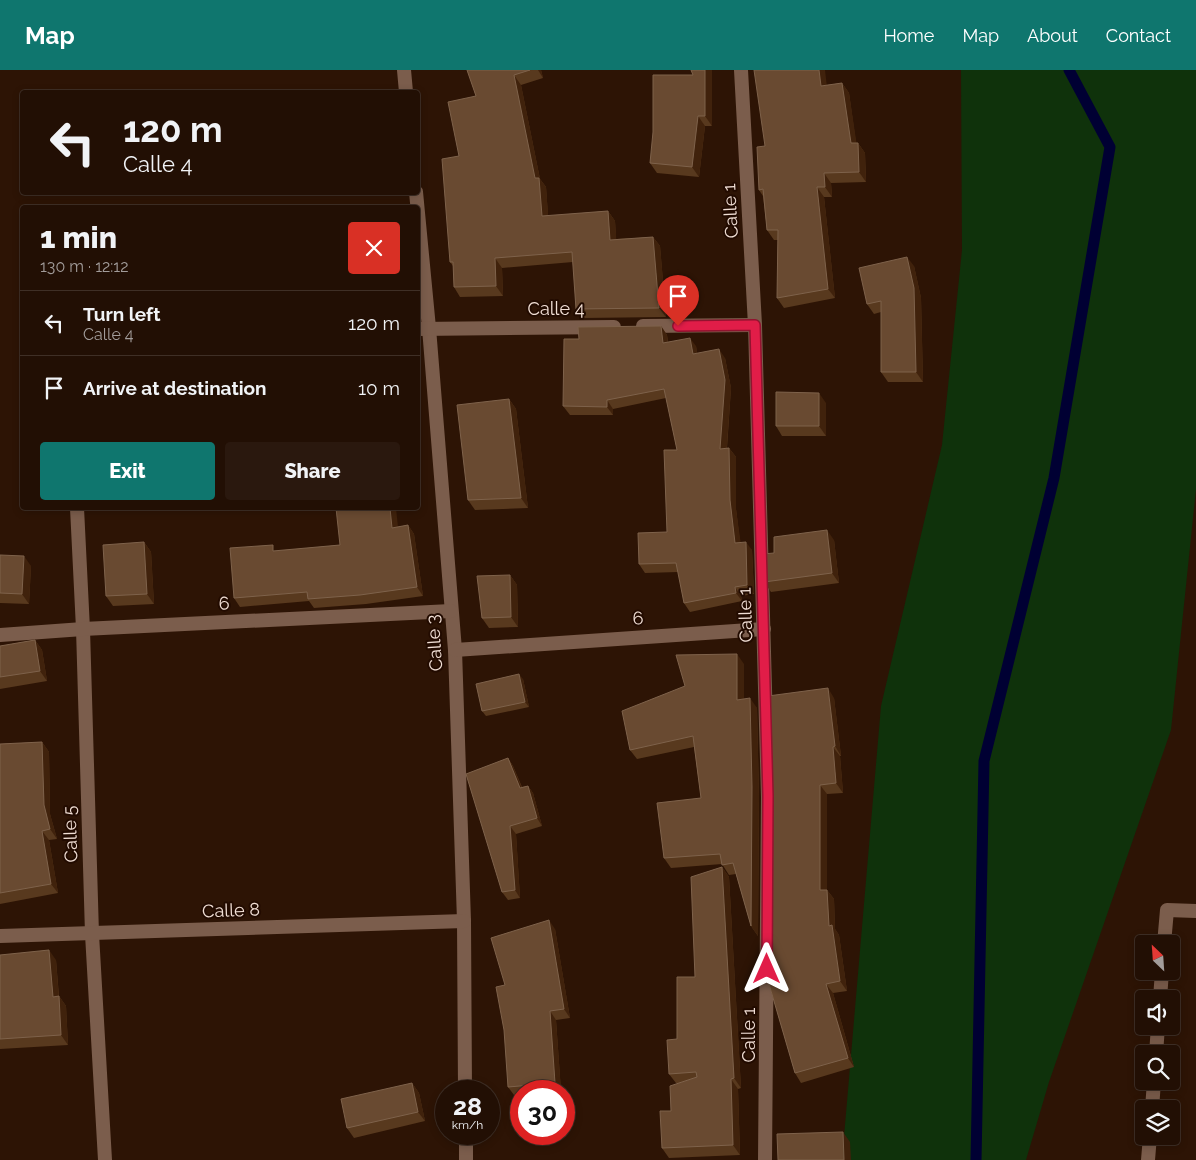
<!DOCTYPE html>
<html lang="en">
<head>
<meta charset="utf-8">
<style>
	:root { --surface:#220f04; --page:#2a180e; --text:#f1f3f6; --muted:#a29c9a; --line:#3f2f26; --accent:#0f766e }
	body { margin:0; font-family:Raleway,sans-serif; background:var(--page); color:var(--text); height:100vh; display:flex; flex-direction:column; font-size:19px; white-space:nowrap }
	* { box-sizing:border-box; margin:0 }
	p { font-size:16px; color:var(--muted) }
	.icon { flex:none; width:28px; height:28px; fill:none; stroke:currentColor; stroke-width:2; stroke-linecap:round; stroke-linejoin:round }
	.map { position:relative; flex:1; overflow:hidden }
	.drawer { position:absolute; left:20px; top:135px; width:400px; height:305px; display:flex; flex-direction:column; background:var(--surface); border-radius:5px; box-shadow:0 2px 8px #0003,0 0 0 1px var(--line) }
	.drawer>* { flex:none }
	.banner { position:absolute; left:20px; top:20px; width:400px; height:105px; border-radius:5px; box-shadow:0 2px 8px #0003,0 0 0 1px var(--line); background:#220f04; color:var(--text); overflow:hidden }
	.needle { width:32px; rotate:335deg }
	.buttons { position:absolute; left:1135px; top:865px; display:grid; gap:10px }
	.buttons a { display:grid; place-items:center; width:45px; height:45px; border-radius:5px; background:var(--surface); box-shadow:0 2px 8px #0003,0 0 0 1px var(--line); font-size:25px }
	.speed { position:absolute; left:435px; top:1010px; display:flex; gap:10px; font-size:25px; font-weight:700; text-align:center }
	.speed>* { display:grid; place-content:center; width:65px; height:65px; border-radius:50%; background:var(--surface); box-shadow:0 2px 8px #0003,0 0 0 1px var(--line); line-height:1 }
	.speed small { font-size:12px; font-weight:400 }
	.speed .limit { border:8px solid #d22; background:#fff; color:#111 }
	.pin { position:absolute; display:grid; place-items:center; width:42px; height:42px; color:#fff; margin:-51px -21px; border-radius:50% 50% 50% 0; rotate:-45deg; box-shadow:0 0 5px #0007 }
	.pin .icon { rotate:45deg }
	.me { position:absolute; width:55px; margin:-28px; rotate:0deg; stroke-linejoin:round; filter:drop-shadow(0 0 4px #0008) }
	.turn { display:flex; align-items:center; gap:18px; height:105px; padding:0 20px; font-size:22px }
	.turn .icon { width:65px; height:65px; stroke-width:2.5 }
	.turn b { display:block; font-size:35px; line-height:42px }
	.round { display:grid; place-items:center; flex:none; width:52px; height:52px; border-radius:5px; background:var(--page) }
	.overview { display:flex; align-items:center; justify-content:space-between; height:85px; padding:0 20px }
	h1 { font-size:30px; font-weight:800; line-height:38px }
	.action { display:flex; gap:10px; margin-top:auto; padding:10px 20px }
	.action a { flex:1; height:58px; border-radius:5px; background:var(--accent); color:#fff; font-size:20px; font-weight:800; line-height:58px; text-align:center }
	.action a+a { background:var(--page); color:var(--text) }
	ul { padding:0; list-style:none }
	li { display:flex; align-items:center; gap:15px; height:65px; padding:0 20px; border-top:1px solid var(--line) }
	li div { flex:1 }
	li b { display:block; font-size:19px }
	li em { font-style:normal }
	header { display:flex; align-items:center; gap:30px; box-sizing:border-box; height:70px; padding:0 25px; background:var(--accent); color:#fff }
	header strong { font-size:24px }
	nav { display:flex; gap:28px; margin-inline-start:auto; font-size:18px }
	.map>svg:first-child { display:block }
	.green { fill:#0f320b }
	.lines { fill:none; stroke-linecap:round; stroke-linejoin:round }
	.stream { stroke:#003; stroke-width:11 }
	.minor { stroke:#7b5d4c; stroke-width:14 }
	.wall { fill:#58391e }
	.shaded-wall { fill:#40220c }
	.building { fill:#694a31; stroke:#7e624b }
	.route-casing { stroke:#92132f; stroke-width:12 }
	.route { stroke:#e11d48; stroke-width:9 }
	.labels { text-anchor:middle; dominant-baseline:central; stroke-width:4; stroke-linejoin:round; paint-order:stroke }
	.street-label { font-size:18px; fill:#f1dfd5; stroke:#220b00 }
</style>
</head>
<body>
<header>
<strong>Map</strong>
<nav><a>Home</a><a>Map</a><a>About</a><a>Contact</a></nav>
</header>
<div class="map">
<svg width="1196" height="1090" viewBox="0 0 1196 1090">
	<rect width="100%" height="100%" fill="#2d1405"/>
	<polygon class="green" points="961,0 1196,0 1196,419 1171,660 1049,1012 1026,1090 842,1090 881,636 942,375 962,180"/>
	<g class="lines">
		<polyline class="stream" points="976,1090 984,691 1054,408 1110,77 1069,0"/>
		<g class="minor">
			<polyline points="404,0 406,22"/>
			<polyline points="741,0 755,255 768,727 765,1090"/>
			<polyline points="416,122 429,258 455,580 464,851 465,1021"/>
			<polyline points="643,256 755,255"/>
			<polyline points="418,259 614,257"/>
			<polyline points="77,438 83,559 92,864 105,1090"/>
			<polyline points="0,565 83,559 451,541"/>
			<polyline points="455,580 764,559"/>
			<polyline points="0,866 464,851"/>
			<polyline points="1164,874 1167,840 1196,841"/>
			<polyline points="1160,929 1162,901"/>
			<polyline points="1156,984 1158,956"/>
			<polyline points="1152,1039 1154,1011"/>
			<polyline points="466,1064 466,1090"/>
			<polyline points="1148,1090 1150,1066"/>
		</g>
	</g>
	<g class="wall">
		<polygon points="467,0 541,0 543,8 521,15 540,109 546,117 548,146 608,141 615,151 616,169 653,167 660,176 666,247 583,248 576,239 573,192 502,198 503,226 460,227 454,217 453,196 450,192 459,86 476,26"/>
		<polygon points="693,5 712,56 705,56 699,107 657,103 650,93"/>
		<polygon points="842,13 849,23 856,73 858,73 865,83 866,112 831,113 832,127 824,127 835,228 784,238 777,228 778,170 774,170 767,160 763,126 759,120 765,76 827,15"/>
		<polygon points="914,196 921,228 923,312 888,312 881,302 881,242 874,244 867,234"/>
		<polygon points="661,256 667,265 668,272 696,276 697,284 725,288 731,318 727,378 729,378 736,387 736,439 740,472 752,480 754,524 741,526 742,531 690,542 684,533 678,502 645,503 639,494 667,462 677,380 666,328 613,339 613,345 570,345 563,336 579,269"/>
		<polygon points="509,329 516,339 528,438 475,440 468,430"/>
		<polygon points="826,333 826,366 782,366 776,356"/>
		<polygon points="408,455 414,464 423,526 366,534 314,538 309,531 240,537 234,528 276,481 340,475 398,457"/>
		<polygon points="834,470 839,513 771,522 764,512"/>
		<polygon points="144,472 151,482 154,534 113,536 106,526"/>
		<polygon points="0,485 31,496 29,534 0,533"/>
		<polygon points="510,505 517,515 518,557 489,558 482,548"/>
		<polygon points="35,570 42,580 47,611 0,619 0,576"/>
		<polygon points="744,594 744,629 757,638 759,727 758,866 751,856 736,804 729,805 722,794 671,798 664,788 701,728 694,677 637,689 630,680"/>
		<polygon points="523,609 529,637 486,646 482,641"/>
		<polygon points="834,628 841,686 840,686 843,723 827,724 827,820 834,829 835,859 839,865 847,921 833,923 854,997 801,1013 795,1003 769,914"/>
		<polygon points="42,672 49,682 50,744 57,769 49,770 58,823 0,834 0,674"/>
		<polygon points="508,688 513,696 522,717 528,716 533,723 542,756 516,764 520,828 508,830 502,822"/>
		<polygon points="722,797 729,807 741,1018 738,1019 740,1085 669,1088 662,1078 678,1013 676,1013 669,1004 677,969 695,907"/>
		<polygon points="555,859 570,948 556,950 561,1021 521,1021 521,1025 514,1025 508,1017 505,915"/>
		<polygon points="0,885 56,890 59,926 66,936 68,975 0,979"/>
		<polygon points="412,1013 419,1023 425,1051 354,1068 347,1058"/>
	</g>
	<g class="shaded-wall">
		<polygon points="538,0 541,0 543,8"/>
		<polygon points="705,0 712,0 712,56 705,46"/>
		<polygon points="819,0 825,0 828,26 821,16"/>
		<polygon points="514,5 521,15 540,109 546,117 549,156 542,146"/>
		<polygon points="842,13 849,23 858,83 851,73"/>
		<polygon points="698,46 705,56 699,107 692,97"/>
		<polygon points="858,73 865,83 866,112 859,102"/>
		<polygon points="824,103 831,113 832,127 825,117"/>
		<polygon points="817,117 824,127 835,228 828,219"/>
		<polygon points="608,141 615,151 617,179 610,170"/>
		<polygon points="653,167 660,176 666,247 659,238"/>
		<polygon points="907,187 914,196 921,228 923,312 916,302"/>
		<polygon points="495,188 502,198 503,226 496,216"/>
		<polygon points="661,256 667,265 669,282 663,273"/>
		<polygon points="690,268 696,276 699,293 693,284"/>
		<polygon points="719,279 725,288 731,318 726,388 720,379"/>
		<polygon points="819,323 826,333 826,366 819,356"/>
		<polygon points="509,329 516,339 528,438 521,428"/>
		<polygon points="607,330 613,339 613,345 607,337"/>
		<polygon points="729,378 736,387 736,439 742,482 735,473 730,430"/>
		<polygon points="390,438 396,438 399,467 392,458"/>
		<polygon points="408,455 414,464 423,526 417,517"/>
		<polygon points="827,460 834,470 839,513 832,503"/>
		<polygon points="144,472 151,482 154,534 147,524"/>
		<polygon points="746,472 752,480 754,524 747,515"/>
		<polygon points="24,486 31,496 29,534 22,524"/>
		<polygon points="510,505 517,515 518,557 511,547"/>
		<polygon points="735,517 741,526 742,531 736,523"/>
		<polygon points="35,570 42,580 47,611 40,601"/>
		<polygon points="737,584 744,594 744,640 737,630"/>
		<polygon points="519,604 523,609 529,637 525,632"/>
		<polygon points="828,618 834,628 841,686 835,676"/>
		<polygon points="750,628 757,638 759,727 758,866 751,856"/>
		<polygon points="42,672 49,682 50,744 57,769 50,759 44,735"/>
		<polygon points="833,677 840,686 843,723 836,713"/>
		<polygon points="508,688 513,696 525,726 520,718"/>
		<polygon points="820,715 827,724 827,829 820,820"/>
		<polygon points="528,716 533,723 542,756 537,748"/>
		<polygon points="510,756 516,764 520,828 515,820"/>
		<polygon points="42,761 49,770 58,823 51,814"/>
		<polygon points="722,797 729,807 741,1018 734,1008"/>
		<polygon points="827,820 834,829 835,859 839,865 847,921 840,911 829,856"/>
		<polygon points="549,850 555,859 570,948 564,939"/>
		<polygon points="49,880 56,890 59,929 59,926 66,936 68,975 61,965 53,927"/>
		<polygon points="826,914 833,923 854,997 848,988"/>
		<polygon points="550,941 556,950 561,1021 555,1013"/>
		<polygon points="731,1009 738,1019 740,1085 733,1075"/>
		<polygon points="412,1013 419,1023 425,1051 418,1042"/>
		<polygon points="843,1062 850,1072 851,1090 844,1090"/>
	</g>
	<g class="building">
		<polygon points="467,0 530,0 514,5 535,108 539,108 542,146 608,141 610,170 653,167 659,238 576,239 572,182 495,188 496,216 454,217 453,192 450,192 442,89 459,86 448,32 476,26"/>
		<polygon points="691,0 705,0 705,46 698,46 692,97 650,93 653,62 653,5 693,5"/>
		<polygon points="754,0 819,0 821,16 842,13 851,73 858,73 859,102 824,103 825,117 817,117 828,219 777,228 778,160 767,160 763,119 759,120 757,77 765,76"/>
		<polygon points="907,187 914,218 916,302 881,302 881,231 867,234 859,198"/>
		<polygon points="661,256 663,273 690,268 693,284 719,279 725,310 720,379 729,378 730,430 735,473 746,472 747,515 735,517 736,523 684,533 676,493 639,494 638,463 667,462 664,380 677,380 664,319 607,330 607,337 563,336 564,269 579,269 578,257"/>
		<polygon points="776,322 819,323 819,356 776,356"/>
		<polygon points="509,329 521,428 468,430 457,335"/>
		<polygon points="336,438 390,438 392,458 408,455 417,517 360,525 308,529 307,522 234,528 230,478 273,475 273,481 340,475"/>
		<polygon points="827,460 832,503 764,512 763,484 774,483 774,467"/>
		<polygon points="144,472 147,524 106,526 103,475"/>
		<polygon points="0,485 24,486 22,524 0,523"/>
		<polygon points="510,505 511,547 482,548 477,506"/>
		<polygon points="35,570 40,601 0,607 0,576"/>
		<polygon points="737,584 737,630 750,628 752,717 751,856 733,793 722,795 720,784 664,788 657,733 701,728 693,666 630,680 622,641 685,616 676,585"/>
		<polygon points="519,604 525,632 482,641 476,614"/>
		<polygon points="828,618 835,676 833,677 836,713 820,715 820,820 827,820 829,856 832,855 840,911 826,914 848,988 795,1003 769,914 770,717 768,626"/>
		<polygon points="42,672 44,735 50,759 42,761 51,814 0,823 0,674"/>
		<polygon points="508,688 520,718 528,716 537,748 510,756 515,820 502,822 466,704"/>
		<polygon points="722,797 734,1008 731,1009 733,1075 662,1078 660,1041 671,1041 670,1016 697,1007 696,1002 669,1004 667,970 677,969 677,907 695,907 691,807"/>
		<polygon points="549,850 564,939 550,941 555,1013 508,1017 504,960 496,917 505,915 491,868"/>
		<polygon points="49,880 53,927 59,926 61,965 0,969 0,885"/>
		<polygon points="412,1013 418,1042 347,1058 341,1029"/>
		<polygon points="843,1062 844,1090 778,1090 777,1064"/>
	</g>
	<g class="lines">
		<defs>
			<polyline id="route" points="678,256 755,255 768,726 767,899"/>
		</defs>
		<use href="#route" class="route-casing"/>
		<use href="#route" class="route"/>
	</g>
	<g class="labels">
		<g class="street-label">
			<text transform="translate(730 141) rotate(-93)">Calle 1</text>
			<text x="556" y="238">Calle 4</text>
			<text transform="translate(224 533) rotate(-3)">6</text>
			<text transform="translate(745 545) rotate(-92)">Calle 1</text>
			<text transform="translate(638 548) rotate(-4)">6</text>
			<text transform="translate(434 573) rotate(-94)">Calle 3</text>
			<text transform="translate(70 764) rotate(-92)">Calle 5</text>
			<text transform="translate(231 840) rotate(-2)">Calle 8</text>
			<text transform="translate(748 965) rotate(-90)">Calle 1</text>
		</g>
	</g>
</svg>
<div class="buttons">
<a><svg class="needle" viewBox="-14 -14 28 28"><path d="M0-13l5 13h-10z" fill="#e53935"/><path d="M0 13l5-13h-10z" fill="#a29c9a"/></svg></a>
<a><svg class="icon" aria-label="sound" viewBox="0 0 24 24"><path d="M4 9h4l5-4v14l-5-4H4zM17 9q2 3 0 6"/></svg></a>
<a><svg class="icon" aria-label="search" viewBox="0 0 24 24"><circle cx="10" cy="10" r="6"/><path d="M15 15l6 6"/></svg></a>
<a><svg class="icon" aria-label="layers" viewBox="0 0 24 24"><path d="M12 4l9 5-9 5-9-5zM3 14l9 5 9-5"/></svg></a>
</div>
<div class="speed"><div>28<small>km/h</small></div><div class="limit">30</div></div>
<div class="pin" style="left:678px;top:256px;background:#d93025"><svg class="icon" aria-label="arrive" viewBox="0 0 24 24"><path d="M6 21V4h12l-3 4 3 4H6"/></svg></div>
<svg class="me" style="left:767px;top:899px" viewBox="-20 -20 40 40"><path d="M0-17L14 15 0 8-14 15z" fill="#e11d48" stroke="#fff" stroke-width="4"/></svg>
<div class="banner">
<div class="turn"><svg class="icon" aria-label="left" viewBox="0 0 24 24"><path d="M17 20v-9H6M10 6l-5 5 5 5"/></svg><div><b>120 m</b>Calle 4</div></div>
</div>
<section class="drawer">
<div class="overview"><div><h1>1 min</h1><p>130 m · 12:12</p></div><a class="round" style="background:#d93025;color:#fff"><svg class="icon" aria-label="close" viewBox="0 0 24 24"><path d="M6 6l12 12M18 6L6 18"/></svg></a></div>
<ul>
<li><svg class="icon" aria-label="left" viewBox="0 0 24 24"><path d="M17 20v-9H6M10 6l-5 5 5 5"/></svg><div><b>Turn left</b><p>Calle 4</p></div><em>120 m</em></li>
<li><svg class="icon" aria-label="arrive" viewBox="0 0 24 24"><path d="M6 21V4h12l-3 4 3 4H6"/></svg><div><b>Arrive at destination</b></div><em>10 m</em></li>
</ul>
<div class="action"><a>Exit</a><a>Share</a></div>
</section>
</div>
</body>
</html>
